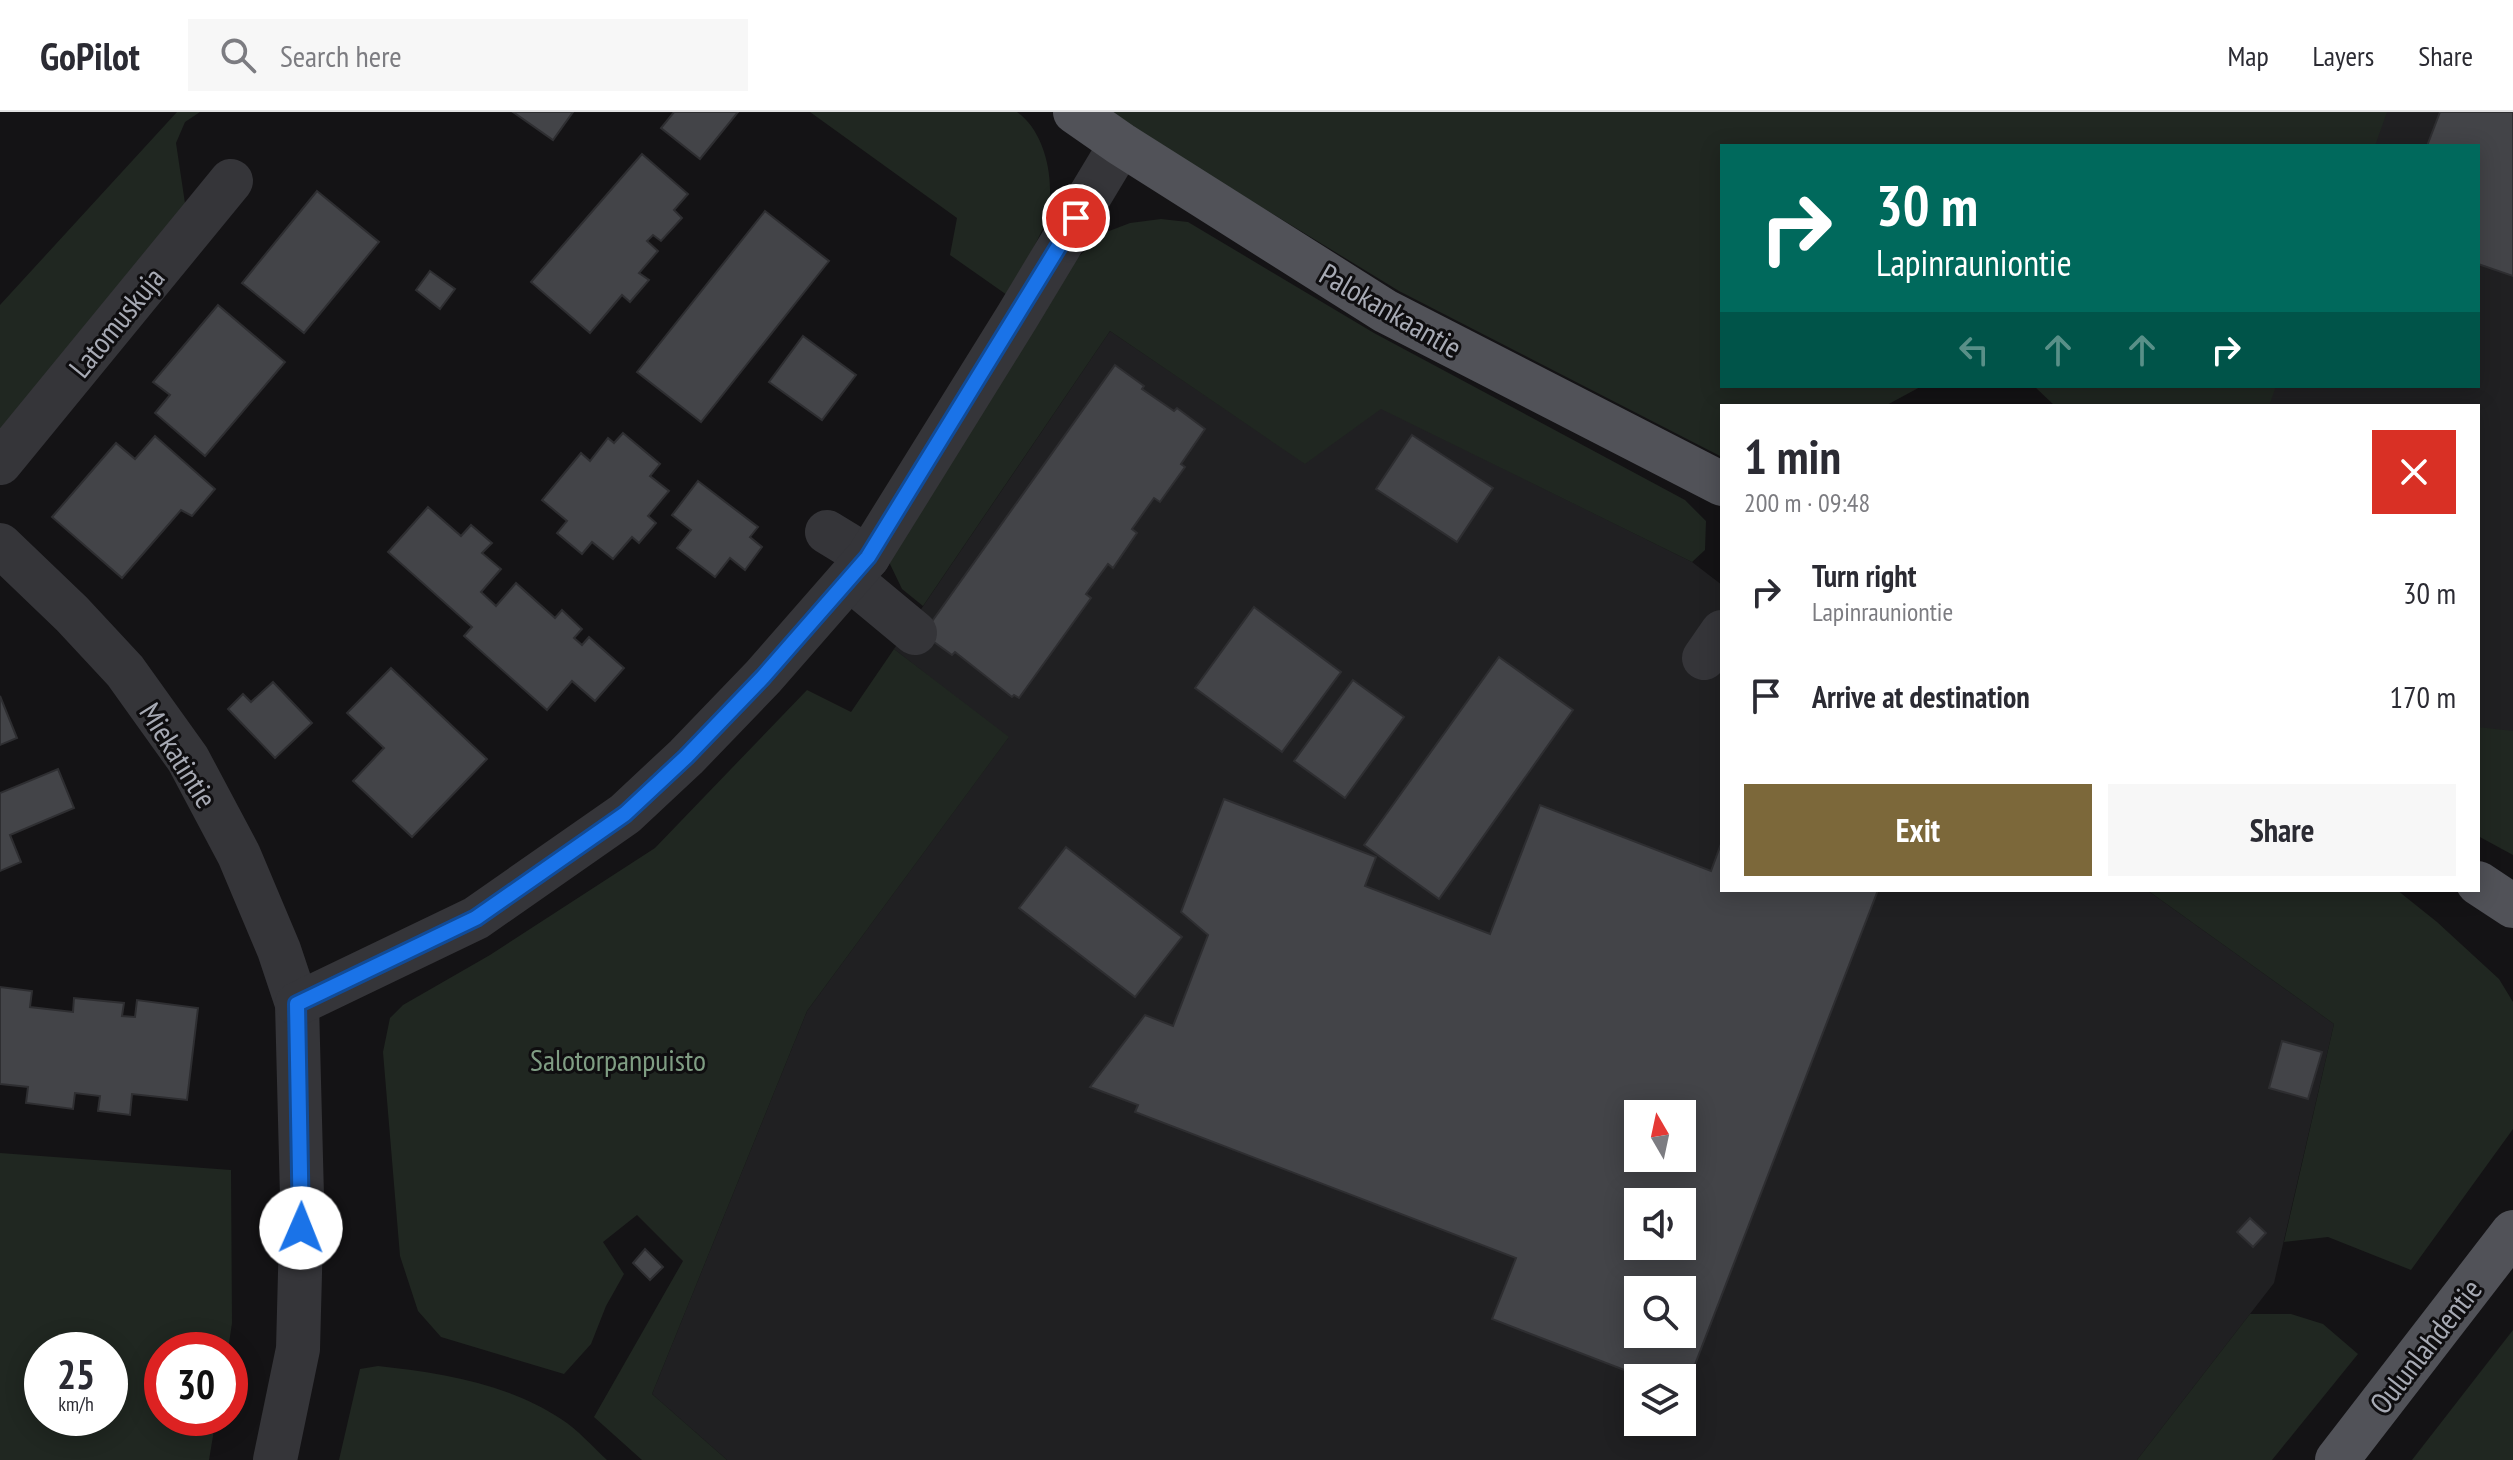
<!DOCTYPE html>
<html lang="en">
<head>
<meta charset="utf-8">
<style>
	:root { --surface:#fff; --page:#f7f7f7; --text:#2b2b33; --muted:#7c7c81; --line:#e1e1e2; --accent:#7c683a }
	body { margin:0; font-family:"PT Sans Narrow",sans-serif; background:var(--page); color:var(--text); height:100vh; display:flex; flex-direction:column; font-size:30px; white-space:nowrap }
	* { box-sizing:border-box; margin:0 }
	p { font-size:26px; color:var(--muted) }
	.icon { flex:none; width:44px; height:44px; fill:none; stroke:currentColor; stroke-width:2; stroke-linecap:round; stroke-linejoin:round }
	.map { position:relative; flex:1; overflow:hidden }
	.details { position:absolute; left:1720px; top:292px; width:760px; height:488px; display:flex; flex-direction:column; background:var(--surface); border-radius:0px; box-shadow:0 4px 20px #0003 }
	.details>* { flex:none }
	.banner { position:absolute; left:1720px; top:32px; width:760px; height:244px; border-radius:0px; box-shadow:0 4px 20px #0003; background:#00695c; color:#fff; overflow:hidden }
	.needle { width:52px; rotate:351deg }
	.fabs { position:absolute; left:1624px; top:988px; display:grid; gap:16px }
	.fabs a { display:grid; place-items:center; width:72px; height:72px; border-radius:0px; background:var(--surface); box-shadow:0 4px 20px #0003; font-size:40px }
	.speed { position:absolute; left:24px; top:1220px; display:flex; gap:16px; font-size:40px; font-weight:700; text-align:center }
	.speed>* { display:grid; place-content:center; width:104px; height:104px; border-radius:50%; background:var(--surface); box-shadow:0 4px 20px #0003; line-height:1 }
	.speed small { font-size:20px; font-weight:400 }
	.speed .limit { border:12px solid #d22; background:#fff; color:#111 }
	.pin { position:absolute; display:grid; place-items:center; width:68px; height:68px; color:#fff; margin:-34px; border:4px solid #fff; border-radius:50%; box-shadow:0 2px 8px #0007 }
	.me { position:absolute; width:88px; margin:-44px; rotate:1deg; stroke-linejoin:round; filter:drop-shadow(0 0 6px #0008) }
	.turn { display:flex; align-items:center; gap:28px; height:168px; padding:0 24px; font-size:36px }
	.turn .icon { width:104px; height:104px; stroke-width:2.5 }
	.turn b { display:block; font-size:56px; line-height:68px }
	.lanes { display:flex; align-items:center; height:76px; padding:0 24px; background:#0003; justify-content:center; gap:40px; direction:ltr }
	.lanes .off { opacity:.35 }
	.round { display:grid; place-items:center; flex:none; width:84px; height:84px; border-radius:0px; background:var(--page) }
	.head { display:flex; align-items:center; justify-content:space-between; height:136px; padding:0 24px }
	h1 { font-size:48px; font-weight:700; line-height:60px }
	.cta { display:flex; gap:16px; margin-top:auto; padding:16px 24px }
	.cta a { flex:1; height:92px; border-radius:0px; background:var(--accent); color:#fff; font-size:32px; font-weight:700; line-height:92px; text-align:center }
	.cta a+a { background:var(--page); color:var(--text) }
	ul { padding:0; list-style:none }
	li { display:flex; align-items:center; gap:24px; height:104px; padding:0 24px }
	li div { flex:1 }
	li b { display:block; font-size:30px }
	li em { font-style:normal }
	header { display:flex; align-items:center; gap:48px; box-sizing:border-box; height:112px; padding:0 40px; background:var(--surface); border-bottom:2px solid var(--line) }
	header strong { font-size:38px }
	nav { display:flex; gap:44px; margin-inline-start:auto; font-size:28px }
	.search { width:560px; height:72px; background:var(--page); display:flex; align-items:center; gap:20px; box-sizing:border-box; padding:0 28px; border-radius:0px; color:var(--muted); font-size:30px }
	.map>svg:first-child { display:block }
	.built { fill:#202022; fill-rule:evenodd }
	.green { fill:#202721; fill-rule:evenodd }
	.building { fill:#434448; stroke:#2e2e31; stroke-width:2; fill-rule:evenodd }
	.lines { fill:none; stroke-linecap:round; stroke-linejoin:round }
	.minor { stroke:#353539; stroke-width:44 }
	.major { stroke:#515258; stroke-width:44 }
	.route-casing { stroke:#114b97; stroke-width:20 }
	.route { stroke:#1a73e8; stroke-width:14 }
	.labels { text-anchor:middle; dominant-baseline:central; stroke-width:6; stroke-linejoin:round; paint-order:stroke }
	.street-label { font-size:30px; fill:#a7aab4; stroke:#0f0e10 }
	.park-label { font-size:30px; fill:#7f9d83; stroke:#0f0e10 }
</style>
</head>
<body>
<header>
<strong>GoPilot</strong>
<div class="search"><svg class="icon" aria-label="search" viewBox="0 0 24 24"><circle cx="10" cy="10" r="6"/><path d="M15 15l6 6"/></svg>Search here</div>
<nav><a>Map</a><a>Layers</a><a>Share</a></nav>
</header>
<div class="map">
<svg width="2513" height="1348" viewBox="0 0 2513 1348">
	<rect width="100%" height="100%" fill="#141315"/>
	<g class="built">
		<polygon points="2347,0 2513,0 2513,665 2478,646 2478,294 2241,294 2249,274 2478,274 2478,34 2335,34"/>
		<path d="M 1110,219 L 1305,351 L 1381,296 L 1692,450 L 1722,473 L 1722,778 L 2147,778 L 2334,912 L 2274,1171 L 2137,1348 L 727,1348 L 652,1282 L 807,899 L 1008,626 L 894,537 ZM 1638,1002 L 1682,1002 L 1682,1046 L 1638,1046 ZM 1638,1090 L 1682,1090 L 1682,1134 L 1638,1134 ZM 1638,1178 L 1682,1178 L 1682,1222 L 1638,1222 ZM 1638,1266 L 1682,1266 L 1682,1310 L 1638,1310 Z"/>
	</g>
	<g class="green">
		<polygon points="177,0 200,0 185,10 176,31 186,98 0,324 0,193"/>
		<path d="M 810,0 L 1017,0 C 1049,22 1058,82 1043,116 C 1033,139 1019,161 1007,183 L 950,143 L 957,106 Z"/>
		<polygon points="1110,0 2387,0 2375,34 1722,34 1722,274 1922,274 1885,294 1722,294 1722,345 1399,179 1137,19"/>
		<polygon points="1161,107 1188,110 1374,221 1685,388 1706,409 1705,438 1692,450 1381,297 1305,352 1110,219 923,494 902,477 889,450 1074,149 1104,121 1130,111"/>
		<polygon points="2034,274 2276,274 2269,294 2055,294"/>
		<polygon points="894,537 1009,625 807,899 652,1282 727,1348 642,1348 594,1305 683,1149 637,1103 603,1130 624,1162 606,1194 591,1232 564,1262 441,1225 418,1199 400,1144 383,940 390,906 403,893 490,843 655,736 807,578 851,600"/>
		<polygon points="2478,615 2513,619 2513,743 2478,724"/>
		<polygon points="2147,778 2397,778 2437,810 2499,867 2513,890 2513,1017 2411,1158 2328,1125 2284,1130 2334,912"/>
		<path d="M 0,1041 L 231,1058 L 232,1211 L 228,1238 L 162,1238 L 162,1306 L 216,1306 L 209,1348 L 0,1348 ZM 42,1238 L 110,1238 L 110,1306 L 42,1306 Z"/>
		<polygon points="2250,1202 2291,1202 2323,1212 2358,1242 2272,1348 2137,1348"/>
		<polygon points="2513,1218 2513,1348 2412,1348"/>
		<path d="M 378,1254 C 441,1261 507,1271 561,1307 C 578,1318 592,1334 607,1348 L 339,1348 L 360,1257 Z"/>
	</g>
	<g class="building">
		<polygon points="513,0 573,0 553,28"/>
		<polygon points="674,0 738,0 700,47 661,16"/>
		<polygon points="2440,0 2513,0 2513,164 2478,152 2478,34 2427,34"/>
		<polygon points="642,42 688,82 674,98 682,106 661,129 653,123 647,129 658,139 639,161 649,168 630,190 622,183 590,221 531,170"/>
		<polygon points="317,79 379,130 304,221 242,171"/>
		<polygon points="765,99 829,149 701,310 637,260"/>
		<polygon points="430,159 455,177 440,197 416,178"/>
		<polygon points="218,193 285,250 205,344 155,301 170,283 153,270"/>
		<polygon points="803,224 856,263 822,308 769,270"/>
		<polygon points="1115,253 1144,274 1142,277 1174,299 1177,296 1205,317 1181,352 1185,355 1160,390 1154,386 1132,417 1137,421 1113,456 1108,452 1086,482 1091,486 1019,586 1014,583 1012,585 955,540 952,543 923,522"/>
		<polygon points="623,321 660,352 650,364 669,379 648,404 656,411 639,431 632,425 613,447 592,430 582,442 557,421 567,409 542,388 581,341 590,349 608,326 614,331"/>
		<polygon points="1412,323 1493,376 1457,430 1376,377"/>
		<polygon points="155,324 215,377 192,404 181,398 122,466 52,405 116,331 135,347"/>
		<polygon points="698,369 758,415 750,425 762,435 745,458 730,446 715,465 677,436 691,418 672,403"/>
		<polygon points="428,395 461,424 471,413 492,431 482,441 501,457 481,480 496,494 516,471 555,506 562,498 582,517 574,526 582,533 589,525 624,556 595,589 572,569 547,598 464,524 472,515 388,440"/>
		<polygon points="1254,495 1341,560 1282,640 1195,576"/>
		<polygon points="1499,545 1573,598 1439,787 1364,733"/>
		<polygon points="391,556 487,647 412,725 353,669 384,636 347,601"/>
		<polygon points="1353,568 1404,605 1345,686 1294,649"/>
		<polygon points="273,570 312,611 275,646 228,597 243,582 251,590"/>
		<polygon points="0,584 17,626 0,633"/>
		<polygon points="58,657 74,696 10,723 21,750 0,759 0,681"/>
		<path d="M 1224,687 L 1376,745 L 1365,774 L 1490,822 L 1540,693 L 1711,759 L 1722,729 L 1722,778 L 1878,778 L 1684,1281 L 1682,1280 L 1682,1266 L 1645,1266 L 1492,1207 L 1516,1146 L 1135,1000 L 1138,993 L 1090,975 L 1145,903 L 1173,914 L 1208,823 L 1181,800 ZM 1638,1002 L 1682,1002 L 1682,1046 L 1638,1046 ZM 1638,1090 L 1682,1090 L 1682,1134 L 1638,1134 ZM 1638,1178 L 1682,1178 L 1682,1222 L 1638,1222 Z"/>
		<polygon points="1066,735 1182,825 1135,885 1019,796"/>
		<polygon points="0,875 32,879 30,895 73,900 74,886 124,891 122,904 135,905 137,888 198,896 187,988 132,982 130,1003 98,999 100,984 75,981 73,997 26,991 28,975 0,972"/>
		<polygon points="2282,929 2322,940 2308,987 2269,976"/>
		<polygon points="2250,1106 2266,1121 2253,1135 2237,1120"/>
		<polygon points="645,1137 663,1155 650,1168 633,1151"/>
	</g>
	<g class="lines">
		<g class="minor">
			<polyline points="0,351 231,69"/>
			<polyline points="827,420 868,445"/>
			<polyline points="0,433 72,502 125,559 188,647 239,743 279,838 297,892 302,1085 298,1237 275,1348"/>
			<polyline points="850,467 915,521"/>
			<polyline points="1704,546 1722,520"/>
			<polyline points="297,892 476,806 625,702 686,645 763,565 868,445 1017,205 1121,32"/>
		</g>
		<g class="major">
			<polyline points="1075,0 1121,32 1385,199 1722,372"/>
			<polyline points="2478,771 2513,794"/>
			<polyline points="2337,1348 2513,1120"/>
		</g>
	</g>
	<g class="lines">
		<defs>
			<polyline id="route" points="301,1116 297,892 476,806 625,702 686,645 763,565 868,445 1076,106"/>
		</defs>
		<use href="#route" class="route-casing"/>
		<use href="#route" class="route"/>
	</g>
	<g class="labels">
		<g class="street-label">
			<text transform="translate(1391 198) rotate(30)">Palokankaantie</text>
			<text transform="translate(116 210) rotate(-51)">Latomuskuja</text>
			<text transform="translate(179 643) rotate(58)">Miekatintie</text>
			<text transform="translate(2425 1234) rotate(-52)">Oulunlahdentie</text>
		</g>
		<g class="park-label">
			<text x="618" y="947">Salotorpanpuisto</text>
		</g>
	</g>
</svg>
<div class="fabs">
<a><svg class="needle" viewBox="-14 -14 28 28"><path d="M0-13l5 13h-10z" fill="#e53935"/><path d="M0 13l5-13h-10z" fill="#7c7c81"/></svg></a>
<a><svg class="icon" aria-label="sound" viewBox="0 0 24 24"><path d="M4 9h4l5-4v14l-5-4H4zM17 9q2 3 0 6"/></svg></a>
<a><svg class="icon" aria-label="search" viewBox="0 0 24 24"><circle cx="10" cy="10" r="6"/><path d="M15 15l6 6"/></svg></a>
<a><svg class="icon" aria-label="layers" viewBox="0 0 24 24"><path d="M12 4l9 5-9 5-9-5zM3 14l9 5 9-5"/></svg></a>
</div>
<div class="speed"><div>25<small>km/h</small></div><div class="limit">30</div></div>
<div class="pin" style="left:1076px;top:106px;background:#d93025"><svg class="icon" aria-label="arrive" viewBox="0 0 24 24"><path d="M6 21V4h12l-3 4 3 4H6"/></svg></div>
<svg class="me" style="left:301px;top:1116px" viewBox="-20 -20 40 40"><circle r="19" fill="#fff"/><path d="M0-13L10 11 0 6-10 11z" fill="#1a73e8"/></svg>
<div class="banner">
<div class="turn"><svg class="icon" aria-label="right" viewBox="0 0 24 24"><path d="M7 20v-9h11M14 6l5 5-5 5"/></svg><div><b>30 m</b>Lapinrauniontie</div></div>
<div class="lanes"><svg class="icon off" aria-label="left" viewBox="0 0 24 24"><path d="M17 20v-9H6M10 6l-5 5 5 5"/></svg><svg class="icon off" aria-label="ahead" viewBox="0 0 24 24"><path d="M12 20V5M6 11l6-6 6 6"/></svg><svg class="icon off" aria-label="ahead" viewBox="0 0 24 24"><path d="M12 20V5M6 11l6-6 6 6"/></svg><svg class="icon" aria-label="right" viewBox="0 0 24 24"><path d="M7 20v-9h11M14 6l5 5-5 5"/></svg></div>
</div>
<section class="details">
<div class="head"><div><h1>1 min</h1><p>200 m · 09:48</p></div><a class="round" style="background:#d93025;color:#fff"><svg class="icon" aria-label="close" viewBox="0 0 24 24"><path d="M6 6l12 12M18 6L6 18"/></svg></a></div>
<ul>
<li><svg class="icon" aria-label="right" viewBox="0 0 24 24"><path d="M7 20v-9h11M14 6l5 5-5 5"/></svg><div><b>Turn right</b><p>Lapinrauniontie</p></div><em>30 m</em></li>
<li><svg class="icon" aria-label="arrive" viewBox="0 0 24 24"><path d="M6 21V4h12l-3 4 3 4H6"/></svg><div><b>Arrive at destination</b></div><em>170 m</em></li>
</ul>
<div class="cta"><a>Exit</a><a>Share</a></div>
</section>
</div>
</body>
</html>
